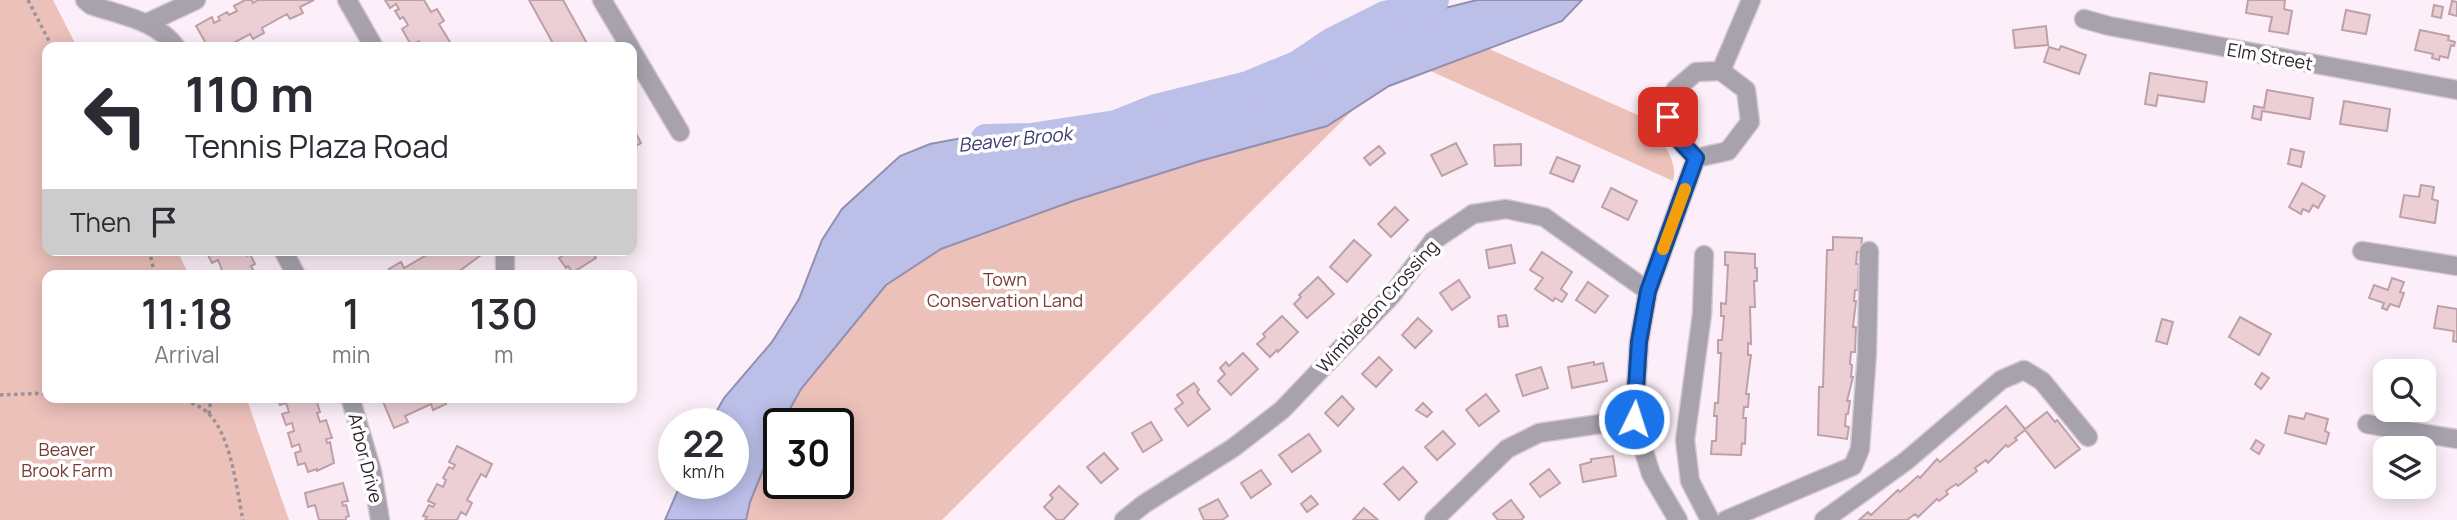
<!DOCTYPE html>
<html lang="en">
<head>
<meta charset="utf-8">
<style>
	:root { --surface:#fff; --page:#f7f7f7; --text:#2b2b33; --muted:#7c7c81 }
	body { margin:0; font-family:Manrope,sans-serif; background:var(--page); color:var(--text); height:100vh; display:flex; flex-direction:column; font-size:26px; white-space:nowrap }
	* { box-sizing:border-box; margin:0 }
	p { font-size:23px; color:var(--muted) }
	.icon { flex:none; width:38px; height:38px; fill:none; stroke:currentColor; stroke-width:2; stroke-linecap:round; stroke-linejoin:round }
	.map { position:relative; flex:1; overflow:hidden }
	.drawer { position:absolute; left:42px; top:270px; width:595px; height:133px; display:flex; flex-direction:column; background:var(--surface); border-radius:14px; box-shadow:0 4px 18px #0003 }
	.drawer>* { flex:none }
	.guide { position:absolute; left:42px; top:42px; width:595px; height:214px; border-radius:14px; box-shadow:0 4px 18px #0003; background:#fff; color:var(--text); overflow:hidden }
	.buttons { position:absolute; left:2373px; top:359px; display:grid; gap:14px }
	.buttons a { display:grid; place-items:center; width:63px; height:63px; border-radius:14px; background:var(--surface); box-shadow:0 4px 18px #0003; font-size:35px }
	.speed { position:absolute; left:658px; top:408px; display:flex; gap:14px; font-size:35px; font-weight:700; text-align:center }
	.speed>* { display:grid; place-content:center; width:91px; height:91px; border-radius:50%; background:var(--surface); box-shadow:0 4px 18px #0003; line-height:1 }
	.speed small { font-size:18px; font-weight:400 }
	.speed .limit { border:4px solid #111; border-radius:10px; background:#fff; color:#111 }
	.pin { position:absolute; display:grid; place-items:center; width:60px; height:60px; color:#fff; margin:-30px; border-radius:14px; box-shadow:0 4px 10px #0006 }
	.me { position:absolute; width:77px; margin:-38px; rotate:4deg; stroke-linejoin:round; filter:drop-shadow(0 0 5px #0008) }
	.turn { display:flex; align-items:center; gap:24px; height:147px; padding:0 28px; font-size:32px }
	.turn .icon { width:91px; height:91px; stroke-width:2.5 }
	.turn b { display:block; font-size:49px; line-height:60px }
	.then { display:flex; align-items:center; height:66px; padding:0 28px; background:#0003; gap:14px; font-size:26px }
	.eta { display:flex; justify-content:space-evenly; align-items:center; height:119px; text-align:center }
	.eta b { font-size:42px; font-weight:600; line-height:49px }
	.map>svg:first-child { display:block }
	.green { fill:#ecc1ba; fill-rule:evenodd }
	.water { fill:#bcbfe8; stroke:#9190af; stroke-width:2 }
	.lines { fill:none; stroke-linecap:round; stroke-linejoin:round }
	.river { stroke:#bcbfe8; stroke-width:32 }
	.building { fill:#ecced5; stroke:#bea1a8; stroke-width:2 }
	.minor-casing { stroke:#d8cad4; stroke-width:21 }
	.path { stroke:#9d929a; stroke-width:3.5; stroke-dasharray:3.5 3.5; stroke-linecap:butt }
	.minor { stroke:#a7a2ac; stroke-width:18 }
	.route-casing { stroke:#114b97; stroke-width:18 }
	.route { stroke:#1a73e8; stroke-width:12 }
	.slow { stroke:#f59e0b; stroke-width:12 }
	.labels { text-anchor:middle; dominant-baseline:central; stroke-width:7; stroke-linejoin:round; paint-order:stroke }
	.street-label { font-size:18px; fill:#2d242b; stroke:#fff }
	.park-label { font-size:18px; fill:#783a33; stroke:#fff }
	.water-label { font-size:19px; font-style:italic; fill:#3c3b70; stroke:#fff }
</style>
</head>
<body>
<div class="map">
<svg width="2457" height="520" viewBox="0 0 2457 520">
	<rect width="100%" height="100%" fill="#fdeff9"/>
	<g class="green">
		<polygon points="0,0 53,0 77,47 47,47 47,250 177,250 189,275 47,275 47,397 246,397 289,520 0,520"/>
		<path d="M 1424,20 L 1658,124 C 1660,146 1679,159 1673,181 L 1404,59 L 942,520 L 726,520 L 787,370 L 933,188 L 1162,144 ZM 779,424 L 838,424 L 838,483 L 779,483 Z"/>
	</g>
	<polygon class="water" points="1477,0 1582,0 1562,21 1389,86 1327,126 1200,161 1073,201 941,249 886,285 801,389 782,423 779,424 779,431 750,502 746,520 665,520 681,483 733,483 733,424 710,423 724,398 772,342 799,299 822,240 842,209 900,156 930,144 978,135 1020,136 1040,142 1098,143 1174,120 1195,107 1210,104 1297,59 1437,10"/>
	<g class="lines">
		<polyline class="river" points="986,140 1031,139 1116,126 1156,110 1248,87 1299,66 1333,43 1385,17 1418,10 1433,0"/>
	</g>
	<g class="building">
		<polygon points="245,0 252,0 253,3 258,0 314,0 300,7 303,13 290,19 287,14 262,28 264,33 253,39 250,34 226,47 208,47 196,26 212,17 214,23 220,20 218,17 227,12 229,15 237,11 234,6"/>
		<polygon points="385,0 424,0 431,12 437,9 444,21 439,24 453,47 417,47 421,45 419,41 411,45 402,29 408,25 403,17 400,19 395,11 399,9 396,4 390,8"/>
		<polygon points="529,0 563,0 589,47 555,47"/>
		<polygon points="2248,0 2285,0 2284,9 2292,11 2288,34 2269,31 2272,17 2246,13"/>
		<polygon points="2452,1 2457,2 2457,16 2449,14"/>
		<polygon points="2434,5 2443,7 2441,18 2432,16"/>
		<polygon points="2346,10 2370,15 2366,34 2342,30"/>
		<polygon points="2046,26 2048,45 2015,48 2013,30"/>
		<polygon points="2420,30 2449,36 2448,40 2455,42 2454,46 2451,45 2448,58 2440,56 2439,60 2432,58 2433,54 2415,50"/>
		<polygon points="2061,46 2086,55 2079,74 2044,62 2049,47 2059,50"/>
		<polygon points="2150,73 2207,82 2204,102 2158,95 2156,106 2145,104"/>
		<polygon points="2267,90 2313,98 2310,119 2262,111 2261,120 2252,118 2254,106 2264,108"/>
		<polygon points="2344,101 2390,109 2387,131 2340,124"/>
		<polygon points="632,126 641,143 632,148"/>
		<polygon points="1456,143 1467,164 1442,176 1431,155"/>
		<polygon points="1521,144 1521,165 1495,166 1494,145"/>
		<polygon points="1379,146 1385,153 1370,165 1364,158"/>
		<polygon points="2291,149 2304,152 2301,167 2288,164"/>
		<polygon points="1557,157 1580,166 1573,182 1550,173"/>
		<polygon points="2302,183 2325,196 2318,208 2313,205 2309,212 2303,209 2301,214 2289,207"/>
		<polygon points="2421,185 2434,187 2432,199 2438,201 2435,223 2400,217 2404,195 2419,197"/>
		<polygon points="1611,188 1637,201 1628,220 1602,207"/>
		<polygon points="1395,207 1408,220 1391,237 1378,224"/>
		<polygon points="1833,237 1862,238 1861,252 1857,252 1856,264 1859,264 1858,290 1855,290 1854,301 1856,301 1853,327 1856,327 1855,352 1851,352 1850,364 1852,365 1851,377 1853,377 1847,401 1850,401 1848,414 1846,414 1845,426 1849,427 1847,439 1818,435 1819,387 1823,387 1827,250 1833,250"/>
		<polygon points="1354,240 1371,255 1347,282 1330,267"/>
		<polygon points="1511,245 1515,263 1489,268 1486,250"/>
		<polygon points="249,250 246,252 247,256 250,254 255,264 251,266 255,274 261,271 263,275 224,275 218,260 212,263 206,251"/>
		<polygon points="428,250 478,250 481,255 461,270 463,273 460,275 392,275 389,269 401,262 404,268 430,253"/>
		<polygon points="551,250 591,250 596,258 574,272 577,275 570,275 572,272 568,266 566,268 559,258 562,256 559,252 554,255"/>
		<polygon points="1542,252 1572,272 1561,289 1567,294 1562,302 1555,298 1553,301 1535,289 1543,278 1530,270"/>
		<polygon points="1725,252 1755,254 1755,268 1757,268 1757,281 1754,281 1755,307 1750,307 1751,344 1748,343 1748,355 1751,355 1746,394 1749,394 1748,407 1744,407 1743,418 1746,418 1745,444 1742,443 1741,455 1711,454 1712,441 1716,441 1717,416 1714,416 1715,403 1718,403 1721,353 1718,353 1718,340 1722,340 1724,316 1721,316 1721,303 1726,304 1728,265 1725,265"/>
		<polygon points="1318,277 1334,294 1307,318 1294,304 1301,297 1299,295"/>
		<polygon points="2392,278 2404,282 2400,292 2404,293 2399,307 2390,304 2387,310 2382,308 2384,303 2369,298 2374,285 2388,290"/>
		<polygon points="1459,280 1470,297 1452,310 1440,293"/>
		<polygon points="1588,282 1608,296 1595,313 1576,300"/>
		<polygon points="2438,306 2457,309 2457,342 2453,341 2454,331 2434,328"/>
		<polygon points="1506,315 1508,326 1499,327 1498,316"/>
		<polygon points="1282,316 1298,332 1278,352 1277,350 1270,357 1257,344 1265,337 1263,334"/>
		<polygon points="2240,317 2271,334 2259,355 2229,337"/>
		<polygon points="1418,318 1432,331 1415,348 1402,335"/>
		<polygon points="2162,319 2173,322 2167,344 2156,341"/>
		<polygon points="1243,353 1258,369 1231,395 1218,381 1225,374 1220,368 1226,362 1229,366"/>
		<polygon points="1379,357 1392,370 1376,387 1362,374"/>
		<polygon points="1594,362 1594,365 1603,363 1607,381 1572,388 1568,367"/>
		<polygon points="1541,367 1548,388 1523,396 1516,375"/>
		<polygon points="2262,373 2269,378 2261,389 2255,384"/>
		<polygon points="1194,383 1199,390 1197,392 1210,409 1188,426 1175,409 1183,403 1177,395"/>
		<polygon points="1486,394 1499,411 1479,426 1466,410"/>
		<polygon points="1342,396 1354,409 1338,426 1325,413"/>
		<polygon points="277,397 318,397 313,399 314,402 317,402 320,412 317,413 320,422 326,420 332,438 326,439 327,443 330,442 334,463 317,471 317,469 308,472 305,463 298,465 295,453 301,451 299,444 292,447 288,433 294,431 292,423 286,425 282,414 289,412 286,403 280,405"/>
		<polygon points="381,397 444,397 446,404 433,410 431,404 405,416 408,422 394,428"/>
		<polygon points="1423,403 1432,412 1427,417 1416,410"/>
		<polygon points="2006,406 2025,429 2047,412 2055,422 2057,420 2080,449 2055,468 2025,430 2015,438 2017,440 2008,447 2006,445 1988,463 1986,460 1975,468 1977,471 1958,486 1956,484 1946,491 1948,494 1939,501 1937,499 1918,517 1915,514 1907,520 1859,520 1868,512 1871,515 1898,490 1900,492 1918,476 1920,478 1937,459 1940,462"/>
		<polygon points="2306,413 2328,419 2325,431 2329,433 2326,444 2285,433 2289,416 2304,419"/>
		<polygon points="1151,422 1162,440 1143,452 1132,433"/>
		<polygon points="1443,431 1455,444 1437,460 1425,447"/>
		<polygon points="1309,434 1321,451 1292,472 1279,455"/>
		<polygon points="2256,440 2264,445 2259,454 2251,449"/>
		<polygon points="457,446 492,464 486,477 481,474 467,500 472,503 466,515 461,512 457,520 425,520 427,517 423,516 429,505 433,507 435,504 428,501 437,484 443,487 446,480 443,478 449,467 453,469 455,465 449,462"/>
		<polygon points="1104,453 1118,469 1101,483 1087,467"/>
		<polygon points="1613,456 1616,476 1583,482 1580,465 1591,462 1591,459"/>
		<polygon points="1403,467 1417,482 1399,500 1384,484"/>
		<polygon points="1549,469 1560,483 1540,497 1530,484"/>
		<polygon points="1261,470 1271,484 1251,498 1241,483"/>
		<polygon points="343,483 348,501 342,502 343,506 346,505 349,516 346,517 346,520 319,520 315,505 308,507 305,493"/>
		<polygon points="1059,486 1078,504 1063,520 1057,520 1044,507 1053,498 1050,495"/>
		<polygon points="1311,496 1318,504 1307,512 1301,504"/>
		<polygon points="1218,499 1228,516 1222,520 1204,520 1199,509"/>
		<polygon points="1511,500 1524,517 1521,520 1498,520 1493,514"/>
		<polygon points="1364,508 1378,520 1353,520"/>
	</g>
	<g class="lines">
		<defs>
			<g id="minor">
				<path d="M 85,0 L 91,5 C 122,16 156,20 176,47"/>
				<polyline points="347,0 374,47"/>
				<polyline points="602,0 630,47"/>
				<polyline points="2084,19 2109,26 2457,90"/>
				<polyline points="147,23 196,0"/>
				<polyline points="632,51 680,132"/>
				<polygon points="1721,71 1746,90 1750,122 1728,151 1696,158 1676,137 1668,117 1675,90 1696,72"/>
				<polyline points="1721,71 1751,0"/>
				<polyline points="283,250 296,275"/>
				<polyline points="505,250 505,275"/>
				<polyline points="2362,251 2457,266"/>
				<polyline points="1704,255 1702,314 1685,440 1690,481 1710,520"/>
				<polyline points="350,397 372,471 380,520"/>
				<polyline points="2367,424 2457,439"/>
				<polyline points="1124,520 1144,504 1233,448 1282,410 1392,295 1433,241 1473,214 1506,209 1544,217 1648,291"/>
				<polyline points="1434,520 1507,449 1539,433 1634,419"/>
				<polyline points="1678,520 1651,474 1634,419 1639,342 1648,291 1696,158"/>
				<polyline points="1726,520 1853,466 1860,449 1867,353 1869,251"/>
				<polyline points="1824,520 1906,461 2001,380 2024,370 2042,381 2088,437"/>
			</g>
		</defs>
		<use href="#minor" class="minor-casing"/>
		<g class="path">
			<polyline points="28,0 52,47"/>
			<polyline points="149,250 155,275"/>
			<polyline points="0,395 47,393"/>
			<path d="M 115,397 C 141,398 177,393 200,407 C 231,425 236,488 243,520"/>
			<polyline points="209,414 211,397"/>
		</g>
		<use href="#minor" class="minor"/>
	</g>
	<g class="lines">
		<defs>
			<polyline id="route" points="1634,419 1639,342 1648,291 1696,158 1676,137 1668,117"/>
		</defs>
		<use href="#route" class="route-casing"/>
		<use href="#route" class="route"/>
		<polyline class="slow" points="1663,249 1685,189"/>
	</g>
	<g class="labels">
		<g class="street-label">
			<text transform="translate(2270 56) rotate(10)">Elm Street</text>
			<text transform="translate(1377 306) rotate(-48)">Wimbledon Crossing</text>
			<text transform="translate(366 458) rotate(76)">Arbor Drive</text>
		</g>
		<g class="park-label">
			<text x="1005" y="279">Town<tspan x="1005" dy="21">Conservation Land</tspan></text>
			<text x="67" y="449">Beaver<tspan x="67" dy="21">Brook Farm</tspan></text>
		</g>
		<g class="water-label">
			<text transform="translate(1015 139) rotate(-6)">Beaver Brook</text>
		</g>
	</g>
</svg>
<div class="buttons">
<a><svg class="icon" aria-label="search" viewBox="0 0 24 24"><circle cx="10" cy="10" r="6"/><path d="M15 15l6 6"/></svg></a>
<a><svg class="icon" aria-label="layers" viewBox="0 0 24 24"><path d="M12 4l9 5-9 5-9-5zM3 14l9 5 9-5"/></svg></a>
</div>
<div class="speed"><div>22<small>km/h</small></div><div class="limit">30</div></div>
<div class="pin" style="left:1668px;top:117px;background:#d93025"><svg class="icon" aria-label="arrive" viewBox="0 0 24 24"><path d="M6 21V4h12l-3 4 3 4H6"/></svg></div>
<svg class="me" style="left:1634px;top:419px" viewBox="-20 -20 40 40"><circle r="17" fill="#1a73e8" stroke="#fff" stroke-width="3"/><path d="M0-11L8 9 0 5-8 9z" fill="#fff"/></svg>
<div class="guide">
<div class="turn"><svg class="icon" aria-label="left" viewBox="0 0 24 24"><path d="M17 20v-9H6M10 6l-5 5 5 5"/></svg><div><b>110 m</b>Tennis Plaza Road</div></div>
<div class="then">Then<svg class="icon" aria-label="arrive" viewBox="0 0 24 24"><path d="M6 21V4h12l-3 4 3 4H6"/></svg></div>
</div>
<section class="drawer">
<div class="eta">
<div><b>11:18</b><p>Arrival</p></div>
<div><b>1</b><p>min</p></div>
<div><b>130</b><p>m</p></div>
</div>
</section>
</div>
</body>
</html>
